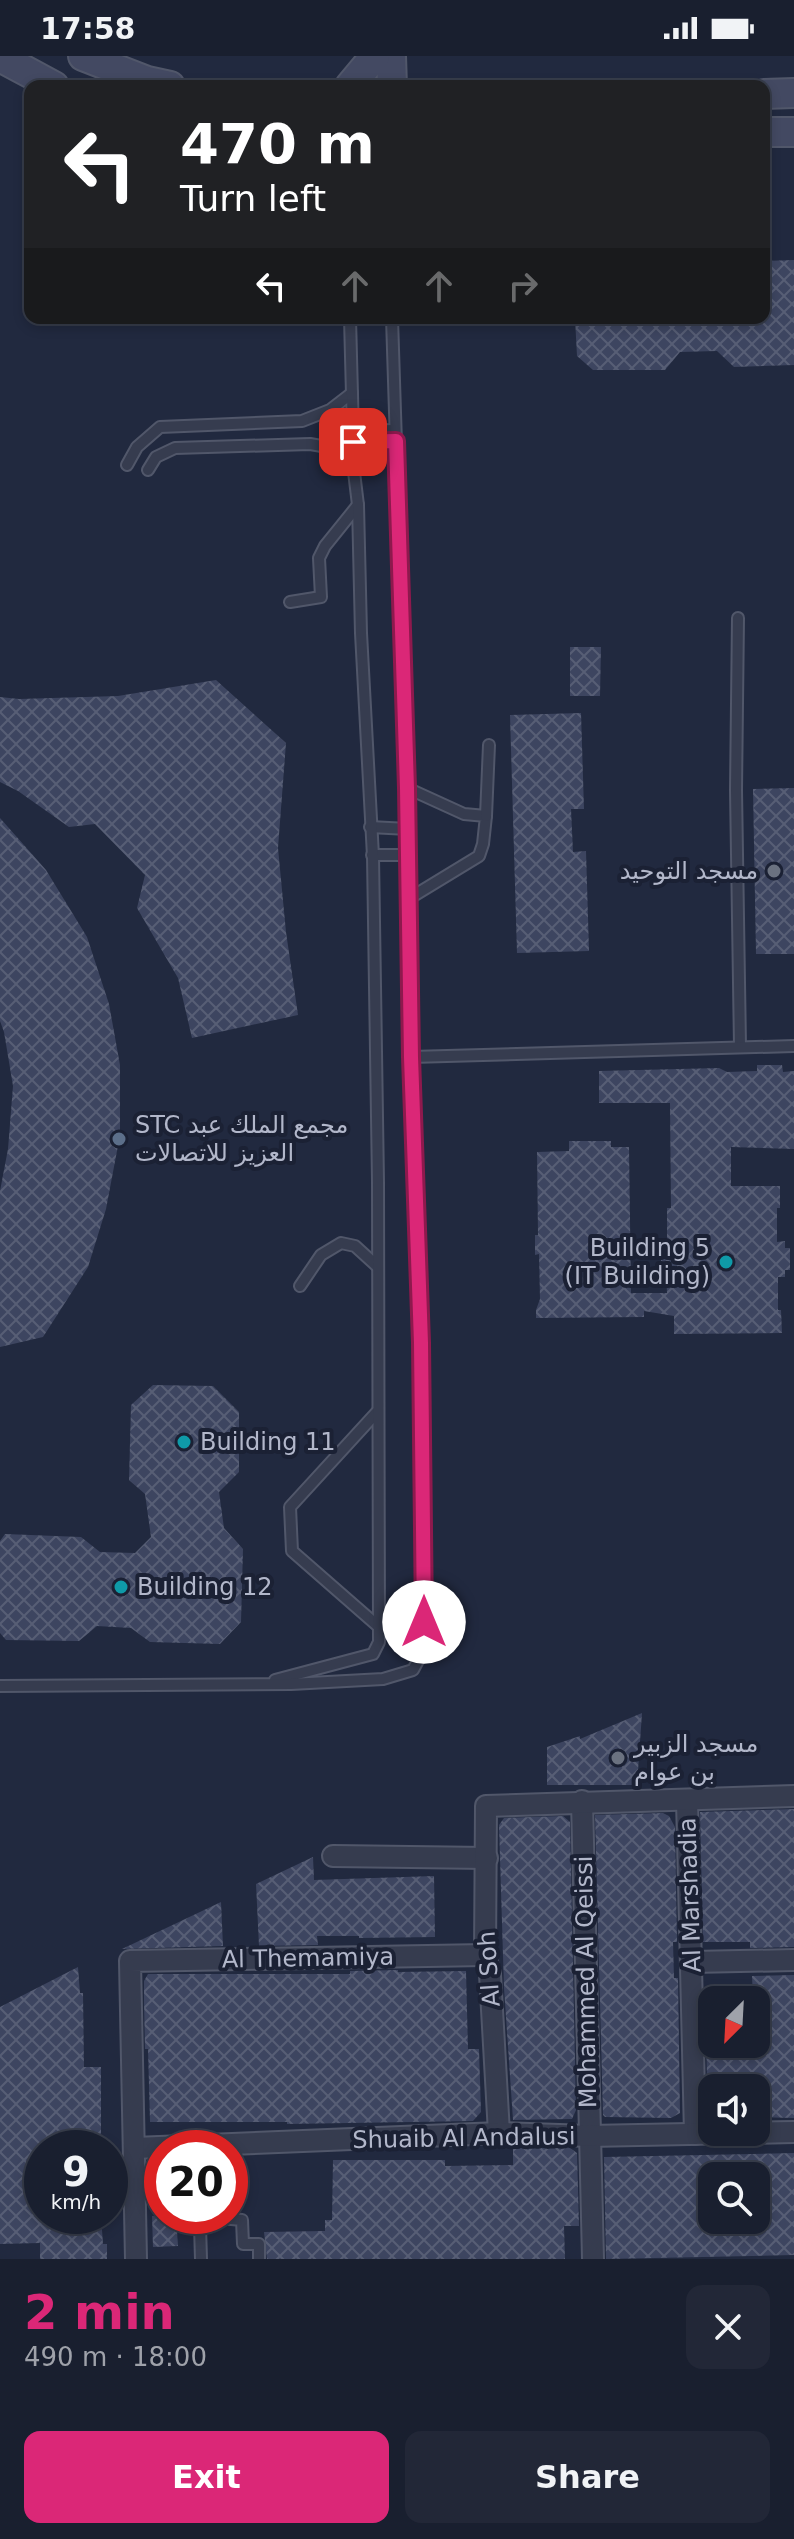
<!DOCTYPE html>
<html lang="en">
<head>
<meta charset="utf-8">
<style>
	:root { --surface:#191f2f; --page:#222737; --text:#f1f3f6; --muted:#9fa2aa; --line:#373d4b; --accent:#db2777 }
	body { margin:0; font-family:"DejaVu Sans","Noto Naskh Arabic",sans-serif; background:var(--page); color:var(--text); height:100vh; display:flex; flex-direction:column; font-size:30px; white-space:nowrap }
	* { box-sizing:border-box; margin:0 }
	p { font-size:26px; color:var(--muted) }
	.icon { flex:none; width:44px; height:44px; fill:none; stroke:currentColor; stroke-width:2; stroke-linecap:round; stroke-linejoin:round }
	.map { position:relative; height:2203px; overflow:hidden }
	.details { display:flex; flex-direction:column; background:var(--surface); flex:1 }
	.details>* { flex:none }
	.banner { position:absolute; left:24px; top:24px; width:746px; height:244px; border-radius:16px; box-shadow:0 4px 12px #0003,0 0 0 2px var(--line); background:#202124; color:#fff; overflow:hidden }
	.needle { width:52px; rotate:204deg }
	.controls { position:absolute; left:698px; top:1930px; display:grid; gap:16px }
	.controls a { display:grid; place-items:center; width:72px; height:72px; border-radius:16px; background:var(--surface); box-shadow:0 4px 12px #0003,0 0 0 2px var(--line); font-size:40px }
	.speed { position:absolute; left:24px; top:2074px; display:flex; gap:16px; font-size:40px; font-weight:700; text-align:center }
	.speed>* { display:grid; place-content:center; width:104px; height:104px; border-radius:50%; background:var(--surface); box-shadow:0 4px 12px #0003,0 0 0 2px var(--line); line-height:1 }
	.speed small { font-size:20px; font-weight:400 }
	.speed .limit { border:12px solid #d22; background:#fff; color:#111 }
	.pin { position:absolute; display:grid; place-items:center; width:68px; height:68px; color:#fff; margin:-34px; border-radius:16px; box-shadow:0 4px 12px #0006 }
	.me { position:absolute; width:88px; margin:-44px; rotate:0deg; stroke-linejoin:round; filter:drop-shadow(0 0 6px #0008) }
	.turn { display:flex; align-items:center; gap:28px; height:168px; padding:0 24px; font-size:36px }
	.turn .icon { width:104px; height:104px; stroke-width:2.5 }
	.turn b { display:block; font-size:56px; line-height:68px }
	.lanes { display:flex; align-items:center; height:76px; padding:0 24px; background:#0003; justify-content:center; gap:40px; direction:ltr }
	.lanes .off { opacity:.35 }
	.round { display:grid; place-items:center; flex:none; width:84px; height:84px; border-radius:16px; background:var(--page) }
	.head { display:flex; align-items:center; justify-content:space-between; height:136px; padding:0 24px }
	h1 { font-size:48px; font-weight:700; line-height:60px; color:var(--accent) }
	.button { display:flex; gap:16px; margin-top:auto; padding:16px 24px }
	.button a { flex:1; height:92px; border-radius:16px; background:var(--accent); color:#fff; font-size:32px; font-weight:700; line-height:92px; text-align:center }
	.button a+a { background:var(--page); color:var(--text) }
	.status { display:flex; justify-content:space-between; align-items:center; height:56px; padding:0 40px; background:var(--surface); direction:ltr }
	.status svg { height:22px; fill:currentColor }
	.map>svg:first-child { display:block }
	.building { fill:url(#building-cross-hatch); fill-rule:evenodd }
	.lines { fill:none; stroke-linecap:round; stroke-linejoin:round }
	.lane-casing { stroke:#51576a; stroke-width:14 }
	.street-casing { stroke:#51576a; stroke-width:24 }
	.secondary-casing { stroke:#51576a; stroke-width:32 }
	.lane { stroke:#363c4f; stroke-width:10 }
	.street { stroke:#363c4f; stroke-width:20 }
	.secondary { stroke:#434962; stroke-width:28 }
	.route-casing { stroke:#8e194d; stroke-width:20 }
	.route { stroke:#db2777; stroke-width:14 }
	.worship-dot { fill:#6b7280; stroke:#1b2134; stroke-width:3 }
	.service-dot { fill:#5c6f8a; stroke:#1b2134; stroke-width:3 }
	.culture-dot { fill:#0f9aa8; stroke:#1b2134; stroke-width:3 }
	.labels { text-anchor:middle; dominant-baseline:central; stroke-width:8; stroke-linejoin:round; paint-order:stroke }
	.poi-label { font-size:24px; fill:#b2b7ca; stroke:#1b2134; text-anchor:start }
	.street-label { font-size:24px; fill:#b2b7ca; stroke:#1b2134 }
</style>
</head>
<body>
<div class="status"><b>17:58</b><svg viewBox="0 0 49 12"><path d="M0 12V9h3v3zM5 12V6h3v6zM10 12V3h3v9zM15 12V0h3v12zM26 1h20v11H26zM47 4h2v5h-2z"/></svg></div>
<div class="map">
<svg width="794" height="2203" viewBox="0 0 794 2203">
	<defs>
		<pattern id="building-cross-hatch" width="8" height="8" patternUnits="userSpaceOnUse" patternTransform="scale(2)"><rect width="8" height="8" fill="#3d4560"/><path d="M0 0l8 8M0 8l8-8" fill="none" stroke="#575e75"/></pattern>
	</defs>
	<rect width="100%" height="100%" fill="#21293f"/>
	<g class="building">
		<polygon points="794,204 794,309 734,311 717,295 680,296 665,314 593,314 577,300 575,262 764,262 764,205"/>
		<polygon points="570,591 601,591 600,640 570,640"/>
		<polygon points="216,624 286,687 278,792 286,876 298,959 192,982 178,922 137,852 145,819 95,768 69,771 18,735 0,726 0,641 19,643 118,640"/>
		<polygon points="581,657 584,753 571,753 573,796 586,795 589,895 517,897 510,659"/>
		<polygon points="794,732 794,898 756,898 753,733"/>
		<polygon points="0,762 46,814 87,881 109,948 120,1009 120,1079 106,1153 88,1211 43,1281 0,1291 0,1135 8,1093 13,1030 4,976 0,965"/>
		<polygon points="757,1009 782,1009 783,1016 794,1015 794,1093 731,1091 731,1130 780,1130 780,1152 777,1152 777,1186 785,1185 785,1192 790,1192 790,1214 785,1214 785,1221 778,1221 778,1254 781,1254 782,1277 674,1278 674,1260 644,1255 644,1261 536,1262 536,1254 540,1243 539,1198 535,1199 535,1179 538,1179 537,1096 569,1095 569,1085 611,1085 611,1091 629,1091 631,1237 667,1237 666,1216 661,1213 661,1198 667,1194 667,1152 671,1152 670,1047 599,1047 599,1015 719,1012 727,1016 757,1015"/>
		<polygon points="153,1329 213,1330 239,1356 239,1416 219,1436 224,1472 243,1493 241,1566 220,1588 150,1586 131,1572 97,1570 79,1585 6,1584 0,1577 0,1485 5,1478 81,1481 100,1496 135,1497 151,1481 145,1438 129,1424 131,1349"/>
		<polygon points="642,1657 637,1729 547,1729 547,1691 580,1680 580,1683"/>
		<polygon points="794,1753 794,1891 750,1892 750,1886 703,1886 700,1756"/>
		<polygon points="663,1757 669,1760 675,1771 677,1886 673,1886 674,1922 678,1922 680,2057 671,2062 605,2061 603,2059 595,1759"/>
		<polygon points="563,1760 570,1766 576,2054 572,2063 513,2064 504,1932 499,1769 504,1762"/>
		<polygon points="313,1801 314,1824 434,1820 435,1881 359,1882 359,1880 317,1880 318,1889 259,1890 256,1828"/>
		<polygon points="221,1846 223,1890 122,1893"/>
		<polygon points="78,1911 80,1937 83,1937 84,2011 101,2011 101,2092 42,2092 42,2160 101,2160 103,2188 107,2188 107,2203 40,2203 40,2187 0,2188 0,1951"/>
		<polygon points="398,1914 398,1916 466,1915 468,1993 479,1993 481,2056 473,2065 287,2068 287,2066 150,2066 148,1993 145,1993 144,1947 144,1925 148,1918 350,1918 350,1915"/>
		<polygon points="794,1919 794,2062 756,2061 756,2032 712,2032 711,2065 708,2061 706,1984 712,1984 712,1988 756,1988 756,1944 753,1944 752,1920"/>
		<polygon points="513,2092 570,2092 577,2097 579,2170 564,2170 565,2203 267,2203 264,2176 325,2175 325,2164 332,2164 333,2104 445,2104 445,2110 513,2109"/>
		<path d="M 794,2097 L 794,2199 L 606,2203 L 604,2101 ZM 712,2120 L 756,2120 L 756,2164 L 712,2164 Z"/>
		<polygon points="152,2160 176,2160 178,2190 153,2191"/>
	</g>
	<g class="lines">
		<defs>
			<g id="lane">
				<polyline points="352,375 395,374"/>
				<polyline points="353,386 396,385"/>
				<polyline points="127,409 137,391 160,371 302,365 330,354 352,337"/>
				<path d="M 148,414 L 156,401 L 175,392 L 310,388 C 328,391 343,393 351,410"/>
				<polyline points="290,546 321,541 319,502 325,490 358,449"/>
				<polyline points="738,562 736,734 740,990"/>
				<polyline points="407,732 464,758 486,760 483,788 479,800 410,842"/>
				<polyline points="486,760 489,689"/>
				<polyline points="370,771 408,773"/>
				<polyline points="372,799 409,799"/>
				<polyline points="411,1001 794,990"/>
				<polyline points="300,1230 321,1199 341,1187 355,1190 378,1211"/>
				<polyline points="377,1356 290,1451 292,1495 379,1571"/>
				<polyline points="379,1563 424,1566"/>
				<polyline points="275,1624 373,1598 379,1586 378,1126 373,800 361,577 358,449 354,416 350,262"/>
				<polyline points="0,1630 291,1628 383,1623 413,1614 421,1599 424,1488 421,1287 411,1001 407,732 392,262"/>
				<polyline points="201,2203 200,2170 204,2164 210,2161 242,2164 243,2188 259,2188 259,2203"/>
			</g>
			<g id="street">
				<polyline points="687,1744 695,2078"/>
				<polyline points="582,1745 593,2203"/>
				<polyline points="333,1800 487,1802"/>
				<polyline points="692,1906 794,1904"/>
				<polyline points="499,2077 490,1918 485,1899 486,1750 794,1740"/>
				<polyline points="135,2092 499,2077 589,2080 794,2076"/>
				<polyline points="136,2203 130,1905 485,1899"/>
			</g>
			<g id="secondary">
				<polyline points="83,0 147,25 170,30"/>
				<polyline points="391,0 392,30"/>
				<polyline points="0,1 54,30"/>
				<polyline points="350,30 375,0"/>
				<polyline points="764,38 794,37"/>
				<polyline points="764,76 794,76"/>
			</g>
		</defs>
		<use href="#lane" class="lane-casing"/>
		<use href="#street" class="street-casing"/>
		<use href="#secondary" class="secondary-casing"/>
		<use href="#lane" class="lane"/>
		<use href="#street" class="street"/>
		<use href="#secondary" class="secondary"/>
	</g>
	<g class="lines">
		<defs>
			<polyline id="route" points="353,386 396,385 407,732 411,1001 421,1287 424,1566"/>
		</defs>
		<use href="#route" class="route-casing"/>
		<use href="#route" class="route"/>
	</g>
	<g class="worship-dot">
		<circle cx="774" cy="815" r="8"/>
		<circle cx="618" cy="1702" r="8"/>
	</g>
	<circle class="service-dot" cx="119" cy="1083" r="8"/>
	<g class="culture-dot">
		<circle cx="726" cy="1206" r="8"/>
		<circle cx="184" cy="1386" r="8"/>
		<circle cx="121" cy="1531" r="8"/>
	</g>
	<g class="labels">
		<g class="poi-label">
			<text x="758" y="815" text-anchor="end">مسجد التوحيد</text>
			<text x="135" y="1069">STC مجمع الملك عبد<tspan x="135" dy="28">العزيز للاتصالات</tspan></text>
			<text x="710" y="1192" text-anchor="end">Building 5<tspan x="710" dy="28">(IT Building)</tspan></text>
			<text x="200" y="1386">Building 11</text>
			<text x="137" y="1531">Building 12</text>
			<text x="634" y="1688">مسجد الزبير<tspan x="634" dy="28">بن عوام</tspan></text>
		</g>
		<g class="street-label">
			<text transform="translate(690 1839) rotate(-92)">Al Marshadia</text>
			<text transform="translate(308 1902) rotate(-1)">Al Themamiya</text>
			<text transform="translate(489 1913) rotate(-94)">Al Soh</text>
			<text transform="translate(586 1926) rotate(-91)">Mohammed Al Qeissi</text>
			<text transform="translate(464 2082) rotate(-1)">Shuaib Al Andalusi</text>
		</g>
	</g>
</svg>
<div class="controls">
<a><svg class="needle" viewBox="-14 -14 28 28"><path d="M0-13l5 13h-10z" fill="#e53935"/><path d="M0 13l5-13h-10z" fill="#9fa2aa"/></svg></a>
<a><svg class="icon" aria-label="sound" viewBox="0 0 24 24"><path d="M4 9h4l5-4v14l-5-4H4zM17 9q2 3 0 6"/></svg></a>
<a><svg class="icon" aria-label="search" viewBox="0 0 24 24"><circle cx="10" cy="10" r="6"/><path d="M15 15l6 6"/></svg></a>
</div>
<div class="speed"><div>9<small>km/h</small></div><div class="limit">20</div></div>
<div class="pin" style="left:353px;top:386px;background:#d93025"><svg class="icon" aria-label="arrive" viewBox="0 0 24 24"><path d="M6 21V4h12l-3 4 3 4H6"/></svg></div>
<svg class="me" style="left:424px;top:1566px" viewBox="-20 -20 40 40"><circle r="19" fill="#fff"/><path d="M0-13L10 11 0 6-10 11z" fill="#db2777"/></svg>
<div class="banner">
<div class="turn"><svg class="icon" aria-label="left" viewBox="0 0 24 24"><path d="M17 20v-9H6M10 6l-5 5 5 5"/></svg><div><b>470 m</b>Turn left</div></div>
<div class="lanes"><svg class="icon" aria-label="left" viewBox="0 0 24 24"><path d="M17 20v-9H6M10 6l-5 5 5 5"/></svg><svg class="icon off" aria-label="ahead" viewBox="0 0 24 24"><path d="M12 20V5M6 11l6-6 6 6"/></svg><svg class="icon off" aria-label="ahead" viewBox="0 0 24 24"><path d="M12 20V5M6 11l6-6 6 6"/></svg><svg class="icon off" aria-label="right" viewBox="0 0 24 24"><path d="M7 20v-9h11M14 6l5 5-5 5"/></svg></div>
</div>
</div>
<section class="details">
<div class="head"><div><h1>2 min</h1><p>490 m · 18:00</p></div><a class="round"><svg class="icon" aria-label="close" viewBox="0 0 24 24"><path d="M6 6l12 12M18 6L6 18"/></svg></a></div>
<div class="button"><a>Exit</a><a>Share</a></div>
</section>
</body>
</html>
